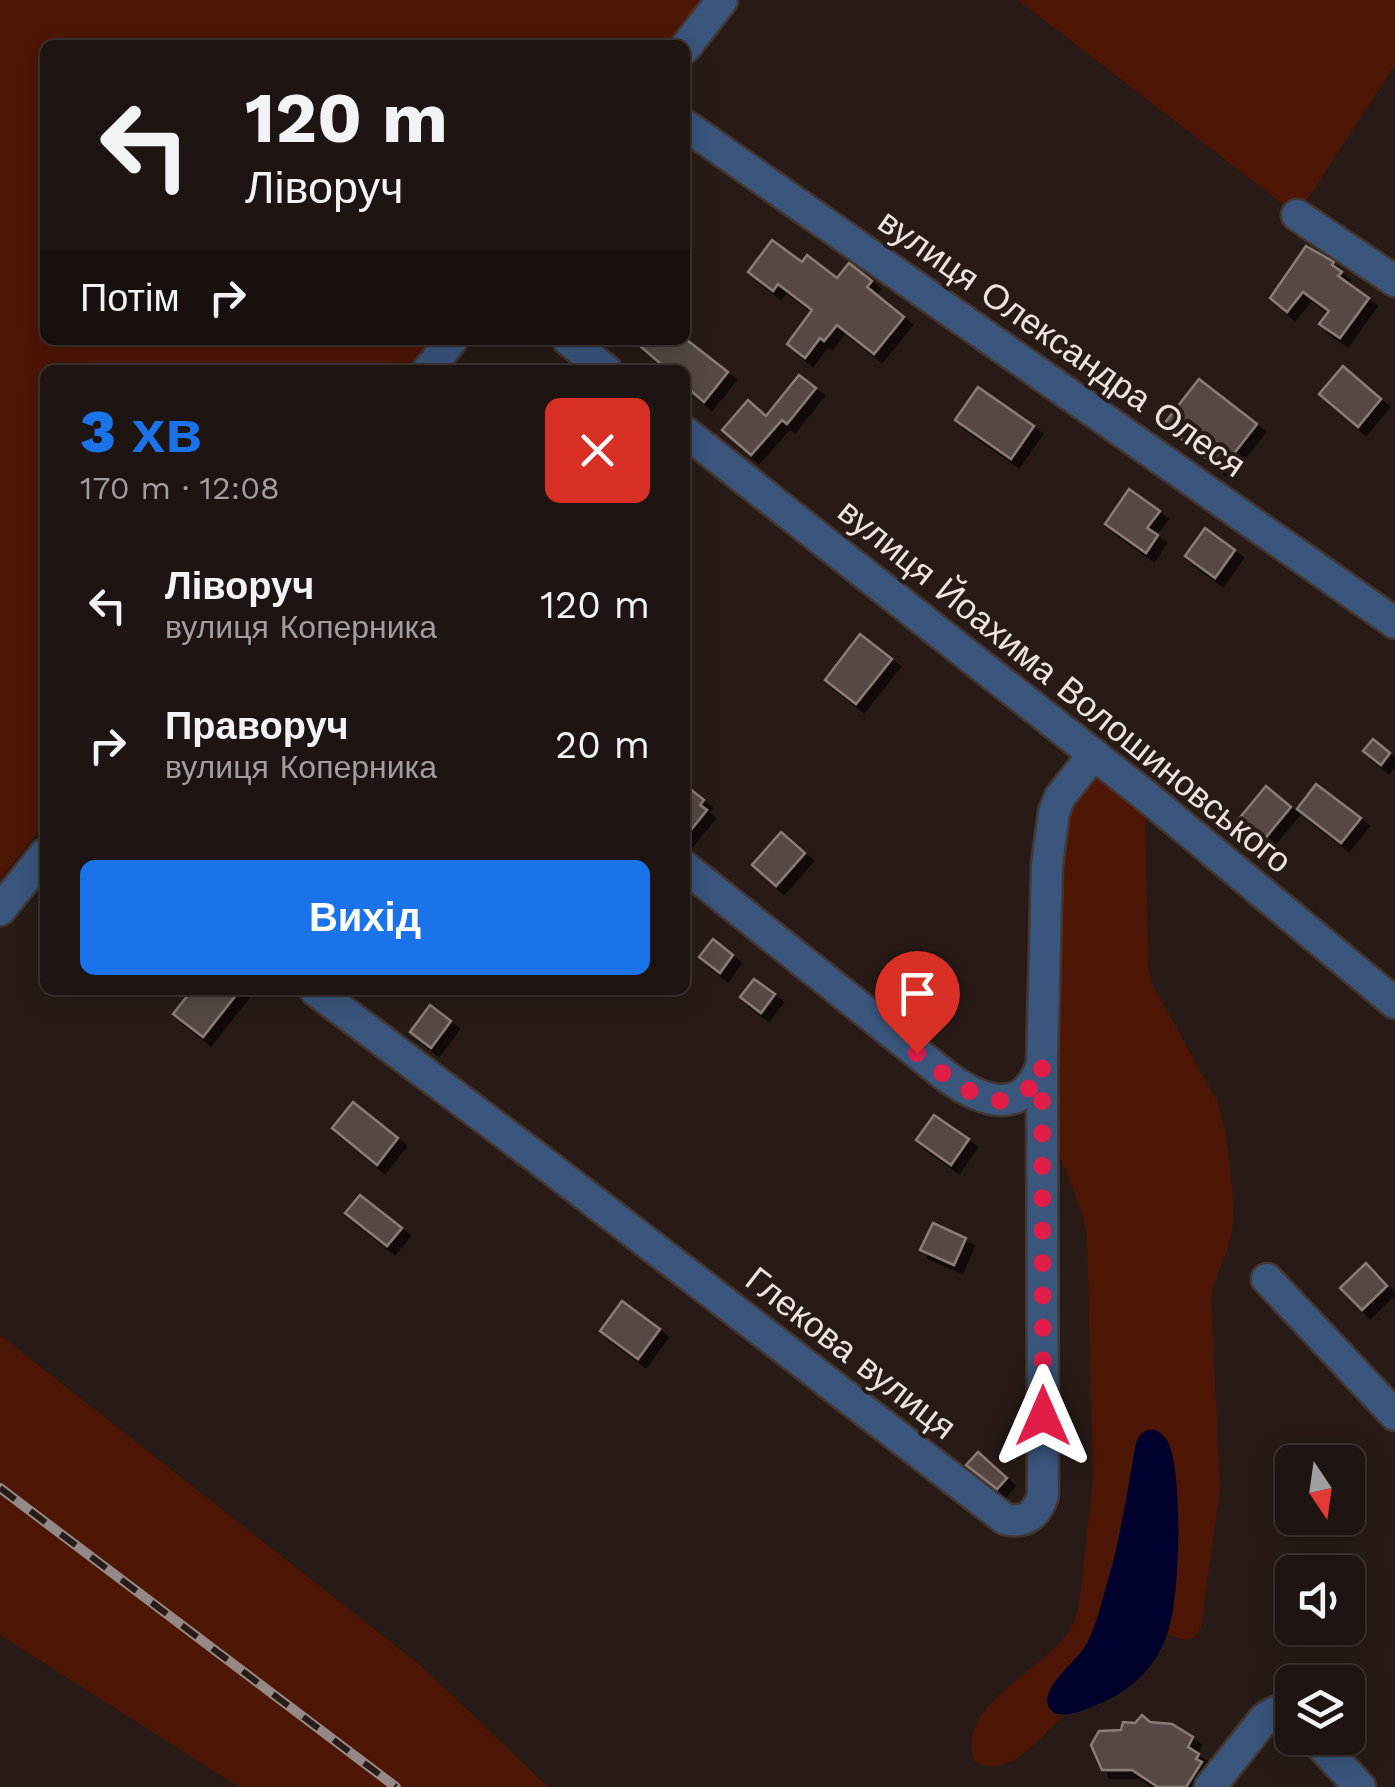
<!DOCTYPE html>
<html lang="uk">
<head>
<meta charset="utf-8">
<style>
	:root { --surface:#1e1411; --page:#2b211f; --text:#f1f3f6; --muted:#a19e9f; --line:#3c3331; --accent:#1a73e8 }
	body { margin:0; font-family:"Work Sans",sans-serif; background:var(--page); color:var(--text); height:100vh; display:flex; flex-direction:column; font-size:38px; white-space:nowrap }
	* { box-sizing:border-box; margin:0 }
	p { font-size:32px; color:var(--muted) }
	.icon { flex:none; width:55px; height:55px; fill:none; stroke:currentColor; stroke-width:2; stroke-linecap:round; stroke-linejoin:round }
	.map { position:relative; flex:1; overflow:hidden }
	.details { position:absolute; left:40px; top:365px; width:650px; height:630px; display:flex; flex-direction:column; background:var(--surface); border-radius:15px; box-shadow:0 5px 25px #0003,0 0 0 2px var(--line) }
	.details>* { flex:none }
	.hud { position:absolute; left:40px; top:40px; width:650px; height:305px; border-radius:15px; box-shadow:0 5px 25px #0003,0 0 0 2px var(--line); background:#1e1411; color:var(--text); overflow:hidden }
	.needle { width:65px; rotate:167deg }
	.fabs { position:absolute; left:1275px; top:1445px; display:grid; gap:20px }
	.fabs a { display:grid; place-items:center; width:90px; height:90px; border-radius:15px; background:var(--surface); box-shadow:0 5px 25px #0003,0 0 0 2px var(--line); font-size:50px }
	.pin { position:absolute; display:grid; place-items:center; width:85px; height:85px; color:#fff; margin:-102px -42px; border-radius:50% 50% 50% 0; rotate:-45deg; box-shadow:0 0 10px #0007 }
	.pin .icon { rotate:45deg }
	.me { position:absolute; width:110px; margin:-55px; rotate:0deg; stroke-linejoin:round; filter:drop-shadow(0 0 8px #0008) }
	.turn { display:flex; align-items:center; gap:35px; height:210px; padding:0 40px; font-size:45px }
	.turn .icon { width:130px; height:130px; stroke-width:2.5 }
	.turn b { display:block; font-size:70px; line-height:85px }
	.then { display:flex; align-items:center; height:95px; padding:0 40px; background:#0003; gap:20px; font-size:38px }
	.round { display:grid; place-items:center; flex:none; width:105px; height:105px; border-radius:15px; background:var(--page) }
	.overview { display:flex; align-items:center; justify-content:space-between; height:170px; padding:0 40px }
	h1 { font-size:60px; font-weight:800; line-height:75px; color:var(--accent) }
	.action { display:flex; gap:20px; margin-top:auto; padding:20px 40px }
	.action a { flex:1; height:115px; border-radius:15px; background:var(--accent); color:#fff; font-size:40px; font-weight:800; line-height:115px; text-align:center }
	ul { padding:0; list-style:none }
	li { display:flex; align-items:center; gap:30px; height:140px; padding:0 40px }
	li div { flex:1 }
	li b { display:block; font-size:38px }
	li em { font-style:normal }
	.map>svg:first-child { display:block }
	.green { fill:#4e1605 }
	.water { fill:#00002c }
	.building { fill:#574844; stroke:#8b7b76; stroke-width:2.5; filter:url(#shadow) }
	.lines { fill:none; stroke-linecap:round; stroke-linejoin:round }
	.minor-casing { stroke:#443733; stroke-width:35 }
	.minor { stroke:#3a567d; stroke-width:30 }
	.rail-casing { stroke:#948986; stroke-width:10 }
	.rail { stroke:#281b17; stroke-width:6; stroke-dasharray:19; stroke-linecap:butt }
	.route { stroke:#e11d48; stroke-width:18; stroke-dasharray:0 32.4 }
	.labels { text-anchor:middle; dominant-baseline:central; stroke-width:8; stroke-linejoin:round; paint-order:stroke }
	.street-label { font-size:35px; fill:#ede4e1; stroke:#281b17 }
</style>
</head>
<body>
<div class="map">
<svg width="1395" height="1787" viewBox="0 0 1395 1787">
	<defs>
		<filter id="shadow"><feDropShadow dx="8" dy="8" stdDeviation="0" flood-color="#0009"/></filter>
	</defs>
	<rect width="100%" height="100%" fill="#281b17"/>
	<g class="green">
		<polygon points="0,0 701,0 665,45 45,45 45,340 430,340 406,370 45,370 45,823 0,880"/>
		<polygon points="1018,0 1395,0 1395,65 1297,215"/>
		<path d="M 1094,754 L 1145,795 L 1148,967 L 1153,986 L 1218,1103 C 1227,1131 1236,1202 1232,1230 C 1229,1255 1214,1274 1211,1299 L 1220,1489 L 1201,1627 L 1195,1637 L 1186,1640 L 1167,1635 L 1173,1611 L 1177,1576 L 1176,1490 L 1156,1430 C 1145,1430 1141,1433 1136,1443 C 1127,1494 1119,1545 1104,1594 C 1099,1612 1095,1629 1086,1645 C 1076,1663 1022,1702 1062,1717 C 1038,1739 1009,1781 974,1761 C 956,1702 1045,1672 1071,1628 C 1075,1621 1077,1614 1079,1606 L 1093,1479 L 1087,1233 L 1079,1205 L 1060,1156 L 1042,1064 L 1047,865 Z"/>
		<polygon points="0,1335 420,1665 548,1787 239,1787 0,1635"/>
	</g>
	<path class="water" d="M 1147,1430 L 1156,1430 C 1163,1435 1168,1439 1170,1447 C 1183,1485 1180,1598 1167,1635 C 1156,1665 1135,1687 1107,1700 C 1094,1706 1061,1722 1051,1710 C 1035,1692 1075,1663 1084,1648 C 1087,1644 1089,1639 1091,1635 C 1097,1621 1101,1606 1105,1591 C 1120,1543 1127,1493 1136,1443 L 1140,1435 Z"/>
	<g class="building">
		<polygon points="772,240 802,262 807,255 837,278 849,263 872,281 867,287 904,317 874,354 837,325 824,341 820,338 805,358 787,344 812,310 778,284 773,291 748,272"/>
		<polygon points="1306,246 1334,262 1332,265 1342,272 1338,276 1369,298 1340,338 1319,324 1329,311 1303,292 1287,312 1270,298"/>
		<polygon points="633,340 687,340 728,372 704,402 685,386 685,370 668,370"/>
		<polygon points="1343,366 1381,399 1358,427 1319,394"/>
		<polygon points="799,375 816,388 787,424 782,420 751,455 722,430 748,400 766,416"/>
		<polygon points="1199,379 1257,424 1221,470 1163,425"/>
		<polygon points="978,387 1034,426 1011,459 955,420"/>
		<polygon points="1129,489 1160,511 1147,528 1158,535 1146,553 1105,524"/>
		<polygon points="1205,528 1235,550 1215,578 1185,556"/>
		<polygon points="860,634 892,659 856,704 825,680"/>
		<polygon points="1373,739 1390,753 1381,765 1363,751"/>
		<polygon points="1316,784 1361,818 1341,843 1297,809"/>
		<polygon points="685,785 704,800 700,805 707,810 685,837"/>
		<polygon points="1266,786 1291,807 1262,842 1237,821"/>
		<polygon points="781,832 805,853 776,886 752,865"/>
		<polygon points="713,939 733,955 720,973 699,957"/>
		<polygon points="754,979 775,994 761,1013 740,997"/>
		<polygon points="192,990 240,990 203,1037 173,1014"/>
		<polygon points="430,1005 451,1021 431,1048 410,1032"/>
		<polygon points="353,1102 398,1138 377,1165 332,1128"/>
		<polygon points="934,1115 969,1139 951,1165 916,1140"/>
		<polygon points="360,1195 402,1228 387,1246 345,1213"/>
		<polygon points="933,1223 966,1238 954,1265 920,1250"/>
		<polygon points="1366,1263 1387,1286 1362,1310 1340,1288"/>
		<polygon points="622,1301 660,1329 638,1359 600,1331"/>
		<polygon points="978,1452 1007,1478 997,1489 966,1465"/>
		<polygon points="1142,1715 1150,1722 1172,1724 1193,1737 1188,1747 1199,1754 1196,1759 1202,1762 1186,1787 1158,1787 1132,1770 1102,1770 1091,1745 1099,1731 1121,1730 1123,1722 1135,1723"/>
	</g>
	<g class="lines">
		<defs>
			<g id="minor">
				<polyline points="685,48 722,0"/>
				<polyline points="685,125 1395,623"/>
				<polyline points="1297,215 1395,281"/>
				<polyline points="568,340 606,370"/>
				<polyline points="428,370 452,340"/>
				<polyline points="685,432 1145,795 1395,1003"/>
				<path d="M 685,867 L 946,1076 C 982,1102 1023,1118 1042,1064 L 1047,865 L 1054,812 L 1060,797 L 1094,754"/>
				<polyline points="0,910 45,854"/>
				<path d="M 315,990 L 540,1160 L 1005,1519 C 1026,1524 1037,1514 1043,1495 L 1042,1064"/>
				<polyline points="1267,1279 1395,1415"/>
				<polyline points="1314,1738 1360,1787"/>
				<polyline points="1210,1787 1265,1718 1275,1712 1292,1715"/>
			</g>
		</defs>
		<use href="#minor" class="minor-casing"/>
		<use href="#minor" class="minor"/>
		<defs>
			<polyline id="rail" points="0,1488 396,1787"/>
		</defs>
		<use href="#rail" class="rail-casing"/>
		<use href="#rail" class="rail"/>
	</g>
	<g class="lines">
		<path class="route" d="M 917,1053 C 953,1082 1017,1138 1042,1064 L 1043,1416"/>
	</g>
	<g class="labels">
		<g class="street-label">
			<text transform="translate(1062 343) rotate(35)">вулиця Олександра Олеся</text>
			<text transform="translate(1065 686) rotate(39)">вулиця Йоахима Волошиновського</text>
			<text transform="translate(851 1353) rotate(38)">Глекова вулиця</text>
		</g>
	</g>
</svg>
<div class="fabs">
<a><svg class="needle" viewBox="-14 -14 28 28"><path d="M0-13l5 13h-10z" fill="#e53935"/><path d="M0 13l5-13h-10z" fill="#a19e9f"/></svg></a>
<a><svg class="icon" aria-label="sound" viewBox="0 0 24 24"><path d="M4 9h4l5-4v14l-5-4H4zM17 9q2 3 0 6"/></svg></a>
<a><svg class="icon" aria-label="layers" viewBox="0 0 24 24"><path d="M12 4l9 5-9 5-9-5zM3 14l9 5 9-5"/></svg></a>
</div>
<div class="pin" style="left:917px;top:1053px;background:#d93025"><svg class="icon" aria-label="arrive" viewBox="0 0 24 24"><path d="M6 21V4h12l-3 4 3 4H6"/></svg></div>
<svg class="me" style="left:1043px;top:1416px" viewBox="-20 -20 40 40"><path d="M0-17L14 15 0 8-14 15z" fill="#e11d48" stroke="#fff" stroke-width="4"/></svg>
<div class="hud">
<div class="turn"><svg class="icon" aria-label="left" viewBox="0 0 24 24"><path d="M17 20v-9H6M10 6l-5 5 5 5"/></svg><div><b>120 m</b>Ліворуч</div></div>
<div class="then">Потім<svg class="icon" aria-label="right" viewBox="0 0 24 24"><path d="M7 20v-9h11M14 6l5 5-5 5"/></svg></div>
</div>
<section class="details">
<div class="overview"><div><h1>3 хв</h1><p>170 m · 12:08</p></div><a class="round" style="background:#d93025;color:#fff"><svg class="icon" aria-label="close" viewBox="0 0 24 24"><path d="M6 6l12 12M18 6L6 18"/></svg></a></div>
<ul>
<li><svg class="icon" aria-label="left" viewBox="0 0 24 24"><path d="M17 20v-9H6M10 6l-5 5 5 5"/></svg><div><b>Ліворуч</b><p>вулиця Коперника</p></div><em>120 m</em></li>
<li><svg class="icon" aria-label="right" viewBox="0 0 24 24"><path d="M7 20v-9h11M14 6l5 5-5 5"/></svg><div><b>Праворуч</b><p>вулиця Коперника</p></div><em>20 m</em></li>
</ul>
<div class="action"><a>Вихід</a></div>
</section>
</div>
</body>
</html>
